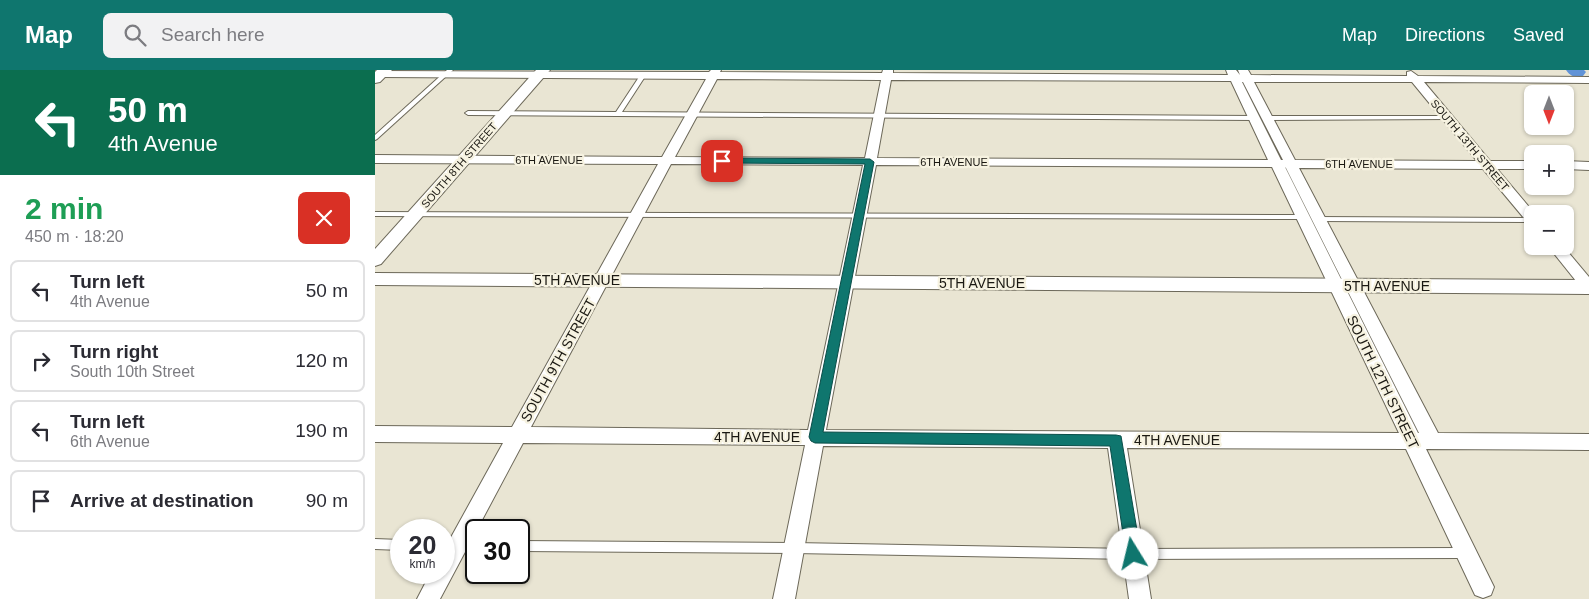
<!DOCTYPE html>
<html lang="en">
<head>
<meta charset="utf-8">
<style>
	:root { --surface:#fff; --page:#f2f2f3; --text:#2b2b33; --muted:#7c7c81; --line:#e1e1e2; --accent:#0f766e }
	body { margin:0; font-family:Helvetica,sans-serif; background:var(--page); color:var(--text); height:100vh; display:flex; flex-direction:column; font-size:19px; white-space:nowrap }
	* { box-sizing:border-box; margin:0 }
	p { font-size:16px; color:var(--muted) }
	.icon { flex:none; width:28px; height:28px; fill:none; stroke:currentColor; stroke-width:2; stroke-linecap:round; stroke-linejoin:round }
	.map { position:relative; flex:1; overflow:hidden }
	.panel { display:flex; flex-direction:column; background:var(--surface); width:375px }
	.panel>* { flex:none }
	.banner { background:#0b6e4f; color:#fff; overflow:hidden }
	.needle { width:32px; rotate:180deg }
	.fabs { position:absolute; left:1149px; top:15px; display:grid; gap:10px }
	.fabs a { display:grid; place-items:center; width:50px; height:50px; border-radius:8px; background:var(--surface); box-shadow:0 1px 4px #0004; font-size:25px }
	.speed { position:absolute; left:15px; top:449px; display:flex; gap:10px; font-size:25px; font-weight:700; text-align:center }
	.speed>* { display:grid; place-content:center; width:65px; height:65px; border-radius:50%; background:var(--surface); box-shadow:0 1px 4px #0004; line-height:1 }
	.speed small { font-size:12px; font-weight:400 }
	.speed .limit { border:2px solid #111; border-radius:8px; background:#fff; color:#111 }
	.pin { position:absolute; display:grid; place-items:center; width:42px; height:42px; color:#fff; margin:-21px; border-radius:10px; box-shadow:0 2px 8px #0006 }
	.me { position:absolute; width:55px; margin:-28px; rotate:351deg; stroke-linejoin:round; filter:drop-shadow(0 0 4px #0008) }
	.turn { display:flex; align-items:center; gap:18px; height:105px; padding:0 25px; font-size:22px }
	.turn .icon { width:65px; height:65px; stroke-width:2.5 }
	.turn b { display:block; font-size:35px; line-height:42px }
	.round { display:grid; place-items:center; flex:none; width:52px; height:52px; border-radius:8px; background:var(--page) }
	.summary { display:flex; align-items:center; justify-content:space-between; height:85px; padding:0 25px }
	h1 { font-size:30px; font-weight:700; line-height:38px; color:#1e9e55 }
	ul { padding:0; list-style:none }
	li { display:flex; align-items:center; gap:15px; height:62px; margin:0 10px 8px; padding:0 15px; border:2px solid var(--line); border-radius:8px }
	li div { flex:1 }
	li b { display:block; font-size:19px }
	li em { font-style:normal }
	header { display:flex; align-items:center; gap:30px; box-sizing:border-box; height:70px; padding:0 25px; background:var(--accent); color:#fff }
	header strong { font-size:24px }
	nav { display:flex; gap:28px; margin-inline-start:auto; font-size:18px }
	.search { width:350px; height:45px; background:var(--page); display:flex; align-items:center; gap:12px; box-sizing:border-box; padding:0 18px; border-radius:8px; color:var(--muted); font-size:19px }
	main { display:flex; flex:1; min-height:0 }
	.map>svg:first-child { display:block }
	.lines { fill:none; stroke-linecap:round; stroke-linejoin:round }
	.river { fill:#6193d7; fill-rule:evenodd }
	.service-casing { stroke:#6c6859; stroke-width:2 }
	.minor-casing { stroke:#6c6859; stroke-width:2 }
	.tertiary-casing { stroke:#6c6859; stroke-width:2 }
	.service { fill:#fff; fill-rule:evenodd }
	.minor { fill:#fff; fill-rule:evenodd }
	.tertiary { fill:#fff; fill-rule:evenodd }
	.route { fill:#0f766e; stroke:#0a4d48 }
	.labels { text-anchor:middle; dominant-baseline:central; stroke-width:4.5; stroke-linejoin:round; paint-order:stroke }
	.far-street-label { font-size:11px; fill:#1a1812; stroke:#f6f2e0 }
	.street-label { font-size:14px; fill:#1a1812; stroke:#f6f2e0 }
</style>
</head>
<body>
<header>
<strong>Map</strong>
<div class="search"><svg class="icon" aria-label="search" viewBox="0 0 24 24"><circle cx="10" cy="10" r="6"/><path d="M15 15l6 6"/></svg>Search here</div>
<nav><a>Map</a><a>Directions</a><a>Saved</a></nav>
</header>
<main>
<section class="panel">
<div class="banner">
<div class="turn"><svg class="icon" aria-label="left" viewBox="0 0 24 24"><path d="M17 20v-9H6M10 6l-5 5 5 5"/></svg><div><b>50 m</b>4th Avenue</div></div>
</div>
<div class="summary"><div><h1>2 min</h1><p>450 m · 18:20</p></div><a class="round" style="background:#d93025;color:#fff"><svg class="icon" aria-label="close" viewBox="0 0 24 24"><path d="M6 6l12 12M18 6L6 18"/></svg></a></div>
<ul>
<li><svg class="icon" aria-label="left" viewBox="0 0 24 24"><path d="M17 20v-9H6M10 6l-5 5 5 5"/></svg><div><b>Turn left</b><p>4th Avenue</p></div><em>50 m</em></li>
<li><svg class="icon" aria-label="right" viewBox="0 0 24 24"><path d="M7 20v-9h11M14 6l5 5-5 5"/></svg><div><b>Turn right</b><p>South 10th Street</p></div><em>120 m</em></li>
<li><svg class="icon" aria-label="left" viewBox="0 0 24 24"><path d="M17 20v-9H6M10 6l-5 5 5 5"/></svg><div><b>Turn left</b><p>6th Avenue</p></div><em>190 m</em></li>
<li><svg class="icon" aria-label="arrive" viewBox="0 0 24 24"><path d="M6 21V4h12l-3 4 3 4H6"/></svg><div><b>Arrive at destination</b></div><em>90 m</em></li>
</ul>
</section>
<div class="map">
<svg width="1214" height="529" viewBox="0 0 1214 529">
	<rect width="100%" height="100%" fill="#e9e5d3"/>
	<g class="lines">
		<path class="river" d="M 1191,0 L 1209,0 L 1211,2 L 1208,6 C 1200,8 1196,7 1191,0 Z"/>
		<defs>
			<g id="service">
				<polygon points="72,0 78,0 2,69 0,70 0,65"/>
				<polygon points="268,3 271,5 247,42 879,46 882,48 879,50 93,45 90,43 93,41 241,42 266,4"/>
				<polygon points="1072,46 1075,48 1074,49 893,50 890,48 893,46"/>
				<polygon points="0,142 928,145 932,147 928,149 0,146"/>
				<polygon points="940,147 1157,148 1158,152 943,151 939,149"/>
				<polygon points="0,469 26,470 26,480 0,479"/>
				<rect x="69" y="470" width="32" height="10"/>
				<polygon points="144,471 419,473 758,479 1091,478 1095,479 1097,483 1095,487 1091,488 758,489 419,483 144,481"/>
			</g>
			<g id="minor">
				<path d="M 336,0 L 346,0 L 345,2 L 507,3 L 508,0 L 518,0 L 518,3 L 853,5 L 851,0 L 861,0 L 865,5 L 863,0 L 873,0 L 876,5 L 1032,6 L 1032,2 L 1036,1 L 1043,6 L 1214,7 L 1214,13 L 1049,12 L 1115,91 L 1158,91 L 1158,99 L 1122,99 L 1160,144 L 1158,144 L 1158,154 L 1153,153 L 1108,99 L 924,98 L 1063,363 L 1214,364 L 1214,380 L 1051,379 L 1119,517 L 1116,525 L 1108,528 L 1100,525 L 1031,379 L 752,378 L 776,529 L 754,529 L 733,378 L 448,376 L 420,529 L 398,529 L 430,375 L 148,373 L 65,529 L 42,529 L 56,502 L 69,502 L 69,480 L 128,373 L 0,372 L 0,356 L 137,357 L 283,94 L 0,93 L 0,85 L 287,87 L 331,9 L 5,7 L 1,6 L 0,3 L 5,1 L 334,2 ZM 342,9 L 506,10 L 490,88 L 300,87 ZM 516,10 L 856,11 L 893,90 L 502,88 ZM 867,12 L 868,12 L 908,90 L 906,90 ZM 879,12 L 1037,12 L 1102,91 L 920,90 ZM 296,94 L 488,95 L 433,360 L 156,357 ZM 501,95 L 897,97 L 1024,363 L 451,360 ZM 910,97 L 911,98 L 1044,363 L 1043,363 Z"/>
				<polygon points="1190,91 1214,92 1214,100 1190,99"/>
				<polygon points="1173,176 1188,176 1214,207 1214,222 1209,221"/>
			</g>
			<g id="tertiary">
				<polygon points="2,0 17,0 5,12 0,13 0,2"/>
				<polygon points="161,0 175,0 6,194 0,196 0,179"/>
				<polygon points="0,203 1214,210 1214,224 0,215"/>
			</g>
		</defs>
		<use href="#service" class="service-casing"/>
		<use href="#minor" class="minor-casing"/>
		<use href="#tertiary" class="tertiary-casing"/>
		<use href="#service" class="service"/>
		<use href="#minor" class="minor"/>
		<use href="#tertiary" class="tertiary"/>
	</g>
	<polygon class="route" points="347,88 495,89 499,92 448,362 741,365 746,366 766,484 763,489 758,491 753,489 751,484 735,376 440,373 436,371 434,367 490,94 344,93 344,89"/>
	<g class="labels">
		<g class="far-street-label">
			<text transform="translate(1095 75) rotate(50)">SOUTH 13TH STREET</text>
			<text x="174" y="90">6TH AVENUE</text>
			<text x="579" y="92">6TH AVENUE</text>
			<text x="984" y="94">6TH AVENUE</text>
			<text transform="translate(84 95) rotate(-49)">SOUTH 8TH STREET</text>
		</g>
		<g class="street-label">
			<text x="202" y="210">5TH AVENUE</text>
			<text x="607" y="213">5TH AVENUE</text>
			<text x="1012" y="216">5TH AVENUE</text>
			<text transform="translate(183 290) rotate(-61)">SOUTH 9TH STREET</text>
			<text transform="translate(1008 312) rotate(64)">SOUTH 12TH STREET</text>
			<text x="382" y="367">4TH AVENUE</text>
			<text x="802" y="370">4TH AVENUE</text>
		</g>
	</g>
</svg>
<div class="fabs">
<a><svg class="needle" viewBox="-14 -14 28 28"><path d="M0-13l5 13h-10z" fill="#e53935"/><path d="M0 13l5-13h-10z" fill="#7c7c81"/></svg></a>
<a>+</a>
<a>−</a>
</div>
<div class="speed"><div>20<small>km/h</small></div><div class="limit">30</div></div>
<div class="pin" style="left:347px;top:91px;background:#d93025"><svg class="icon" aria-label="arrive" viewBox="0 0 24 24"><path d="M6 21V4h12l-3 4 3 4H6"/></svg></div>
<svg class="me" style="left:758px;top:484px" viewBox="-20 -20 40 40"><circle r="19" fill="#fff"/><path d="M0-13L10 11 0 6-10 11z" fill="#0f766e"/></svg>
</div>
</main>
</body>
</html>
